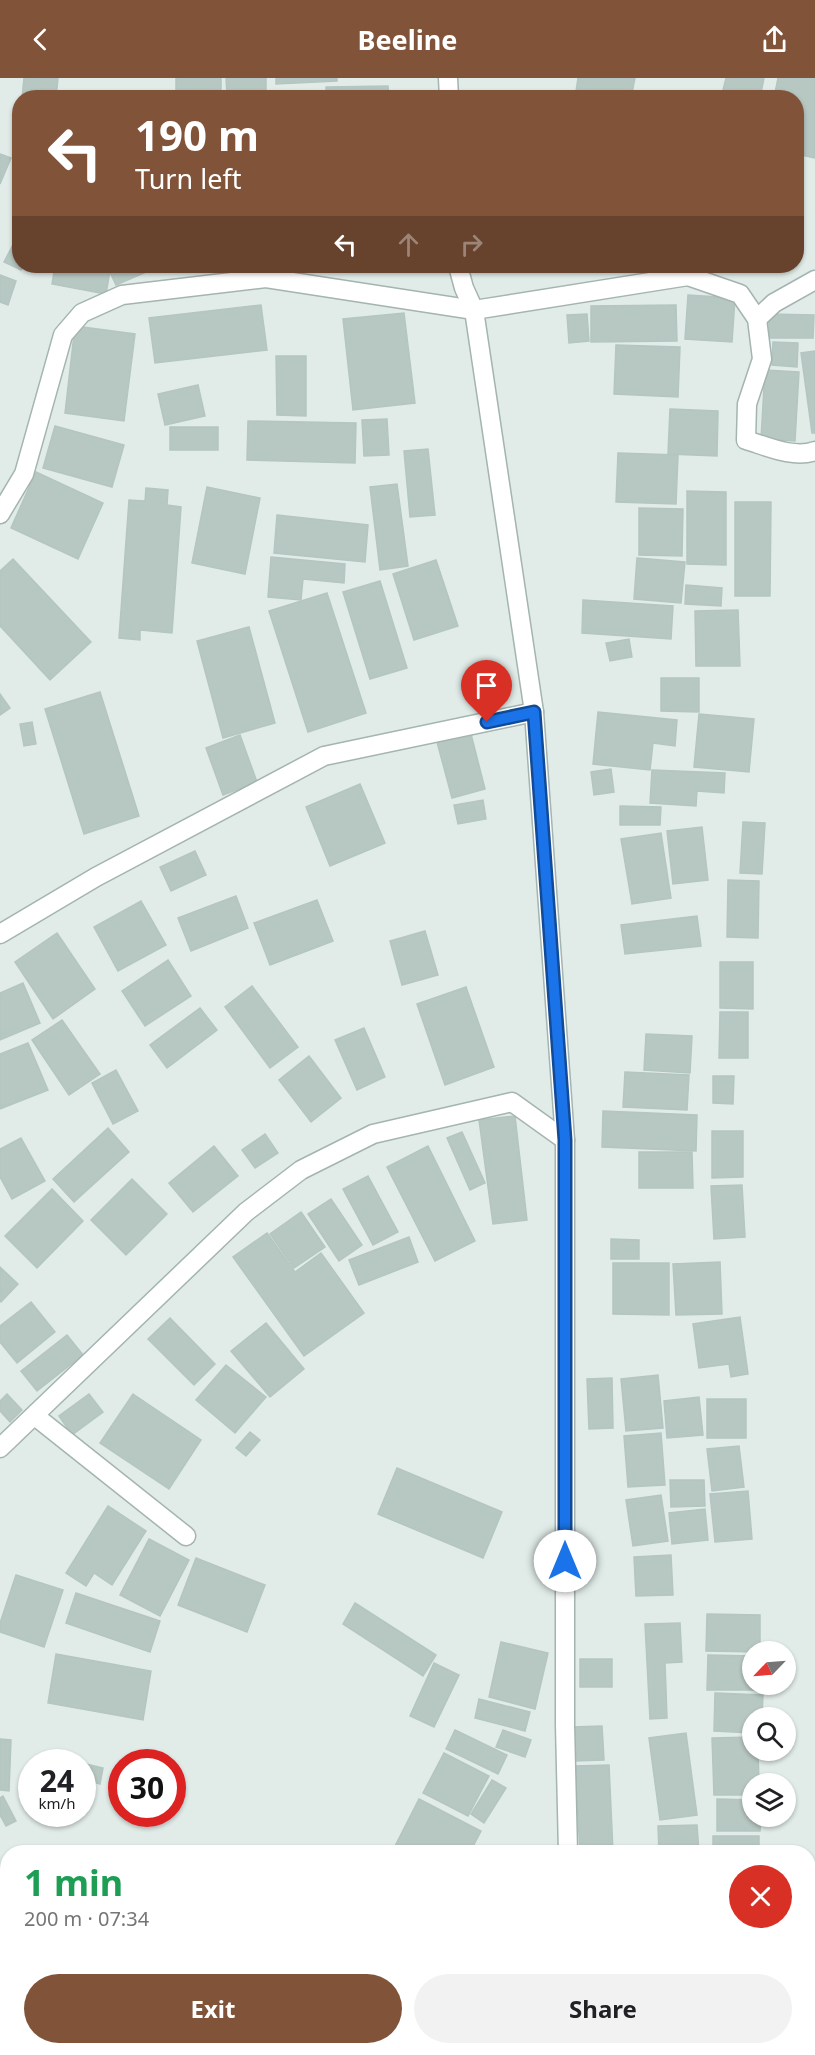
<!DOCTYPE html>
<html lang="en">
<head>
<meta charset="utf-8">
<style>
	:root { --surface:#fff; --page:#f2f2f2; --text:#202124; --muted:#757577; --accent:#81543a }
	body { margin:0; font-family:"Noto Sans",sans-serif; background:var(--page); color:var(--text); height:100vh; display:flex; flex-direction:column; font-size:22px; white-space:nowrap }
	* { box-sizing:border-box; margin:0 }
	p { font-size:20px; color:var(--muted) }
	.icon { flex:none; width:33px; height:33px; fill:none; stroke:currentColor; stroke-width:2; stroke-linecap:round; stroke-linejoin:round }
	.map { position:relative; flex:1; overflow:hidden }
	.panel { position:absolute; left:0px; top:1767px; width:816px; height:210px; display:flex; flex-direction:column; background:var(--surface); border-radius:24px 24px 0 0; box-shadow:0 2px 4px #0004 }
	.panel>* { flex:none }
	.hud { position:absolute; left:12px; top:12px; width:792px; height:183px; border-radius:24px; box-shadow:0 2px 4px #0004; background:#81543a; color:#fff; overflow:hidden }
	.needle { width:39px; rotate:245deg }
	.buttons { position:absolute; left:742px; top:1563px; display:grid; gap:12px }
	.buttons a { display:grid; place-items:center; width:54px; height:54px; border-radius:50%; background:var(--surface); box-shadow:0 2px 4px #0004; font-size:30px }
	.speed { position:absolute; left:18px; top:1671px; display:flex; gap:12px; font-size:30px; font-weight:700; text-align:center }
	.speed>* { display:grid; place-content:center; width:78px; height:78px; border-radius:50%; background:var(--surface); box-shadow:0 2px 4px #0004; line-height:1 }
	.speed small { font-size:15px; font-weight:400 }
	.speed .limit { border:9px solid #d22; background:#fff; color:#111 }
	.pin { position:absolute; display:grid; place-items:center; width:51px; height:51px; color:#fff; margin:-62px -26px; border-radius:50% 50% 50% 0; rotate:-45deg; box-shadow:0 0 6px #0007 }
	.pin .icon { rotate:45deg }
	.me { position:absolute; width:66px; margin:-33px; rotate:0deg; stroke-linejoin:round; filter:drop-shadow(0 0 4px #0008) }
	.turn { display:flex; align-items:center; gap:21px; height:126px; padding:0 24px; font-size:27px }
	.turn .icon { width:78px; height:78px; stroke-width:2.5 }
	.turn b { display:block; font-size:42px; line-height:51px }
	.lanes { display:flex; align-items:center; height:57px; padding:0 24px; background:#0003; justify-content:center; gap:30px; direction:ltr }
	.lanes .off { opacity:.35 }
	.round { display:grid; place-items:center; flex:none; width:63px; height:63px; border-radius:32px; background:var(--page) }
	.head { display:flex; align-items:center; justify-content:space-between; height:102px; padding:0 24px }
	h1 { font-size:36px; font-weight:700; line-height:45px; color:#1e9e55 }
	.button { display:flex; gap:12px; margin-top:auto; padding:12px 24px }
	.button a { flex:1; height:69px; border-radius:36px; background:var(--accent); color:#fff; font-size:24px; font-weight:700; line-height:69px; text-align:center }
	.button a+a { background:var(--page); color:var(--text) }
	header { display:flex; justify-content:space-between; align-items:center; height:78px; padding:0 24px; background:var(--accent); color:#fff; font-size:27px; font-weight:700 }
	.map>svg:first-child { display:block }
	.building { fill:#b7c7c2; stroke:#b4c6c1; stroke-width:1.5 }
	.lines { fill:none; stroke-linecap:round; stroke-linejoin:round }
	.service-casing { stroke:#a4b4b1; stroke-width:18 }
	.minor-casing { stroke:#a4b4b1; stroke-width:21 }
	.service { stroke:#fff; stroke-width:15 }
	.minor { stroke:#fff; stroke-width:18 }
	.route-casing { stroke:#114b97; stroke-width:15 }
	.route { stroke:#1a73e8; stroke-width:10 }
</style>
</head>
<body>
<header><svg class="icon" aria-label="back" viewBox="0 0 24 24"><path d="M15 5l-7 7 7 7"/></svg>Beeline<svg class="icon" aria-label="share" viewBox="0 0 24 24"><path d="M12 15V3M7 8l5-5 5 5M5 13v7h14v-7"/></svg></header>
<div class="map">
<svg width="815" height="1977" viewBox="0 0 815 1977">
	<rect width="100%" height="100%" fill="#e1ece9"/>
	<g class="building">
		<polygon points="24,0 58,0 56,20 22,20"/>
		<polygon points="176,0 221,0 221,15 176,16"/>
		<polygon points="226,0 266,0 266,17 227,17"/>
		<polygon points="276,0 337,0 337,3 276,6"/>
		<polygon points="578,0 635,0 631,20 575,20"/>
		<polygon points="726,0 764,0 760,20 721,20"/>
		<polygon points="778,0 815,0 815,80 796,76 796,20 774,20"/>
		<polygon points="388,8 389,20 326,20 326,9"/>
		<polygon points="0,76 11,80 0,106"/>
		<polygon points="17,159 20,160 20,188 23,188 21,192 4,184"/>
		<polygon points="55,188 76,188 110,193 106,216 52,206"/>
		<polygon points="107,188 160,188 116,207"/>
		<polygon points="733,188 789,188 788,193 733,191"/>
		<polygon points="0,197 16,203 8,227 0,224"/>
		<polygon points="688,217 735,220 732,264 685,261"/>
		<polygon points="261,227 267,272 155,285 149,240"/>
		<polygon points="676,227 677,263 591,264 591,228"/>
		<polygon points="404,235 415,325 353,332 343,241"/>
		<polygon points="587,236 589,263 569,265 567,237"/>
		<polygon points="769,236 814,237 813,260 769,260"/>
		<polygon points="75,248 135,256 124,343 65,335"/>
		<polygon points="773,264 798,265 797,289 772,287"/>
		<polygon points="616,267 680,269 678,319 614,316"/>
		<polygon points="815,273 815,355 812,355 801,275"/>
		<polygon points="276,278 306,278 306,338 277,337"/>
		<polygon points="765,292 799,294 795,363 761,361"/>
		<polygon points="198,307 205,338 165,347 158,316"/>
		<polygon points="670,331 718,333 717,378 668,376"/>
		<polygon points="387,341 389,377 364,378 362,342"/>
		<polygon points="248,343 356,345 355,385 247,382"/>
		<polygon points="55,348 124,367 112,409 43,390"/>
		<rect x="170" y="349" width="48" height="23"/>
		<polygon points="428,371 435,437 410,439 404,373"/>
		<polygon points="618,375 678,377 676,426 616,424"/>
		<polygon points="36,394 103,425 78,481 11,450"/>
		<polygon points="397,406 408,488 380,492 370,409"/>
		<polygon points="207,409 260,420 245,496 192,485"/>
		<polygon points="146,410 168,412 167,427 181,429 172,555 140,552 140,562 119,560 129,422 145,423"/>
		<polygon points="687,413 726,414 726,487 687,486"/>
		<polygon points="735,424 771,424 770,518 735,518"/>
		<polygon points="639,430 683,431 682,478 639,477"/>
		<polygon points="277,437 368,447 365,484 274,475"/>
		<polygon points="271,479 345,486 344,505 303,501 301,522 268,519"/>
		<polygon points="637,480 685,484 681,525 634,521"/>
		<polygon points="13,481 91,564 50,602 0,548 0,493"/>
		<polygon points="436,482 458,548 414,562 393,496"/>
		<polygon points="380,503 407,590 370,601 343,514"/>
		<polygon points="686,507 722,510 721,528 685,526"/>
		<polygon points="327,515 366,635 308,654 269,533"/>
		<polygon points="583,522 673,528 671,561 582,555"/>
		<polygon points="738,532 740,588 696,588 695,533"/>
		<polygon points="249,549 275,645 223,660 197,563"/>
		<polygon points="629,561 632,579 610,583 606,565"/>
		<polygon points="661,600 699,600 699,634 661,633"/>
		<polygon points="100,614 139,738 84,756 45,631"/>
		<polygon points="0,616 10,630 0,637"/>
		<polygon points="598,634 677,642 675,668 653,665 650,692 593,686"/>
		<polygon points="699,636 754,641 749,694 694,689"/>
		<polygon points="32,644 36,666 24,668 20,646"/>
		<polygon points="471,656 485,711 452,720 437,664"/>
		<polygon points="240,657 257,704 223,717 206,670"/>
		<polygon points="611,691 614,714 594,717 591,694"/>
		<polygon points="652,692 725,695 724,715 697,713 696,728 650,725"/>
		<polygon points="360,706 385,765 330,788 306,729"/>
		<polygon points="483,722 486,741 458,746 454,727"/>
		<polygon points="620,728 661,729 660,747 620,747"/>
		<polygon points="743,744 765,745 762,796 740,795"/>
		<polygon points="702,749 708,802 673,806 667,753"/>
		<polygon points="661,755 671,820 632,826 621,761"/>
		<polygon points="195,773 206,797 171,813 160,789"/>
		<polygon points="728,802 759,803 758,860 727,859"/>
		<polygon points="236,818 248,850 191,873 178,840"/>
		<polygon points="317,822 333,863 270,887 254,845"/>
		<polygon points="141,823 166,867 118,893 94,849"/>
		<polygon points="697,838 701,868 625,876 621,847"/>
		<polygon points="425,853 438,897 402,907 390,863"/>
		<polygon points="57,855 95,911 53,941 15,884"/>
		<polygon points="168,882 191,918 145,948 122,913"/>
		<polygon points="720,884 753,884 753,931 720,930"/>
		<polygon points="23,905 40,945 0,962 0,915"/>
		<polygon points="252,908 298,969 270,990 225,929"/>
		<polygon points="466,909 494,989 445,1007 417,926"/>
		<polygon points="200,930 217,952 167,990 150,967"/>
		<polygon points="720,934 748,934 748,980 719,980"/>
		<polygon points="62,942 100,996 69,1017 32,962"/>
		<polygon points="364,950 385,999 357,1012 335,962"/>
		<polygon points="646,956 692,958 690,995 644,992"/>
		<polygon points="28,965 48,1012 0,1031 0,976"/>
		<polygon points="309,978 341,1020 311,1044 279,1002"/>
		<polygon points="116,992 138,1033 113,1046 92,1005"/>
		<polygon points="625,994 689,997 687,1032 623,1029"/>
		<polygon points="713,998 734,998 733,1026 713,1025"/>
		<polygon points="603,1033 697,1037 696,1073 602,1069"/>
		<polygon points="515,1038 527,1142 493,1146 479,1042"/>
		<polygon points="108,1050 129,1074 74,1124 53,1101"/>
		<polygon points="712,1053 743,1053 743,1099 712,1100"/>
		<polygon points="462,1054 485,1105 470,1112 447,1060"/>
		<polygon points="265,1056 278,1075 255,1090 242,1072"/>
		<polygon points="21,1060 45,1103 12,1121 0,1099 0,1071"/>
		<polygon points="214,1068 238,1098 193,1134 169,1105"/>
		<polygon points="428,1068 475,1163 435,1183 387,1089"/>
		<polygon points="639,1074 692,1074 693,1110 639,1110"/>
		<polygon points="368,1098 398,1154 373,1167 343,1111"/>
		<polygon points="132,1101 167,1136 126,1177 91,1142"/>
		<polygon points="742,1107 745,1159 714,1161 711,1108"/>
		<polygon points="52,1111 83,1143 37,1190 5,1158"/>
		<polygon points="331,1121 362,1167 339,1183 308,1136"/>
		<polygon points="301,1134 325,1169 294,1190 270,1156"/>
		<polygon points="267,1155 295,1194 321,1175 364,1235 304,1278 233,1179"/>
		<polygon points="409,1159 418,1184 359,1207 349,1182"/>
		<polygon points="611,1161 639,1162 639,1181 611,1181"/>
		<polygon points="720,1184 722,1236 676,1237 673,1186"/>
		<polygon points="613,1185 669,1185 669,1237 613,1236"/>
		<polygon points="0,1189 18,1206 1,1224 0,1223"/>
		<polygon points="31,1224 55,1254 17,1285 0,1264 0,1248"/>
		<polygon points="740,1239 748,1296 731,1299 729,1286 699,1290 693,1246"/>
		<polygon points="170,1240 215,1286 194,1307 148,1261"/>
		<polygon points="266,1245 304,1291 270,1319 231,1273"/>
		<polygon points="67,1257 83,1277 37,1313 21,1293"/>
		<polygon points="226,1287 266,1319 235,1355 196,1322"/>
		<polygon points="658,1297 663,1350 626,1353 621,1301"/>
		<polygon points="612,1300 613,1350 589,1351 587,1301"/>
		<polygon points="7,1316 22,1332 10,1344 0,1333 0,1323"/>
		<polygon points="89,1316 103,1334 72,1357 59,1338"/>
		<polygon points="133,1316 201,1362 169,1411 100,1365"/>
		<polygon points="699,1319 703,1357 667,1360 664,1323"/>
		<rect x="707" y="1321" width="39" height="39"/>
		<polygon points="250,1354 260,1362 246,1378 236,1370"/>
		<polygon points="661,1355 665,1407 628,1409 624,1358"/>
		<polygon points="739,1368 744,1409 712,1413 707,1371"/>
		<polygon points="397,1390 502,1434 483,1480 378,1436"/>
		<polygon points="670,1402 704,1402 705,1428 671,1429"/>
		<polygon points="748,1413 752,1461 715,1464 710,1416"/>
		<polygon points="661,1417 668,1463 633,1468 626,1422"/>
		<polygon points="108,1428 146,1453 112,1507 94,1495 86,1508 66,1495"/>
		<polygon points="705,1431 708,1462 672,1466 669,1435"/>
		<polygon points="149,1461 189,1482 160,1538 120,1517"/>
		<polygon points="671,1477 673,1517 636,1518 634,1479"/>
		<polygon points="196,1480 265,1507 247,1554 178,1527"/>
		<polygon points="16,1497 63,1512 44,1569 0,1554 0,1545"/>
		<polygon points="76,1515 160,1543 150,1574 66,1545"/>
		<polygon points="355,1525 436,1577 423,1598 343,1546"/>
		<polygon points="707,1536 760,1537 760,1574 706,1573"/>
		<polygon points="680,1545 682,1584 665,1585 667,1640 650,1641 645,1546"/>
		<polygon points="501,1564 548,1575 535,1631 489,1619"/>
		<polygon points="56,1576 151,1593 143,1642 48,1625"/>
		<polygon points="708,1577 753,1578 753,1606 759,1606 759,1612 707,1612"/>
		<rect x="580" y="1581" width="32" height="28"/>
		<polygon points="434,1585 459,1597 434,1649 410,1638"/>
		<polygon points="715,1615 763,1617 762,1640 753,1640 753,1655 714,1653"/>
		<polygon points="479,1621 530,1634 525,1653 475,1640"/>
		<polygon points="602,1648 604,1682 574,1683 572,1649"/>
		<polygon points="455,1652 507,1677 498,1696 446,1671"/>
		<polygon points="503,1652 531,1662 525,1679 496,1669"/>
		<polygon points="686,1655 697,1737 660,1742 649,1660"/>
		<polygon points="753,1659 753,1672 758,1672 759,1706 753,1706 753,1717 714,1717 712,1660"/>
		<polygon points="0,1661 11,1662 9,1713 0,1712"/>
		<polygon points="444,1675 489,1698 468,1738 423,1715"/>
		<polygon points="53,1677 81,1684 52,1684"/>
		<polygon points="82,1685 103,1690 100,1706 82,1701"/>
		<polygon points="609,1687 613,1774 580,1774 575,1688"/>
		<polygon points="492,1702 506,1710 484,1745 471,1736"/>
		<polygon points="3,1718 16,1743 6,1748 0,1737 0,1720"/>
		<polygon points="419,1721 481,1753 470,1774 392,1774"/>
		<polygon points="717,1721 753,1722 753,1738 761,1738 760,1753 717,1753"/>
		<polygon points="697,1747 699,1774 659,1774 658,1748"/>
		<rect x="713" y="1758" width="46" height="16"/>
		<polygon points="0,1869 8,1871 0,1899"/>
		<polygon points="74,1970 106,1970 104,1977 72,1977"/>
		<polygon points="308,1970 362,1970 360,1977 306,1977"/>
		<polygon points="471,1970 515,1970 512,1977 468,1977"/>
		<polygon points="664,1970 720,1970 721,1977 666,1977"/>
	</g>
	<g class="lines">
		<defs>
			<g id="service">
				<polyline points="0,1939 8,1940"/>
				<polyline points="17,1977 18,1970"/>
			</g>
			<g id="minor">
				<polyline points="448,0 449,20"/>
				<polyline points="458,188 464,210 474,232 534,634 565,1062 565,1647 568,1774"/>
				<polyline points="757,241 774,225 815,202"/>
				<path d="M 0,436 L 24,396 L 63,257 L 82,235 L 122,217 L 266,200 L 474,232 L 688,198 L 740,216 L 757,241 L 762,281 L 747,326 L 746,362 C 766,368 794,381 815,373"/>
				<polyline points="0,856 96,799 324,678 534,634"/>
				<polyline points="35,1338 186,1458"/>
				<polyline points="0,1370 246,1134 301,1092 373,1056 512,1024 565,1062"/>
				<polyline points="573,1970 574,1977"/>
			</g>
		</defs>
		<use href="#service" class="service-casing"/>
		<use href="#minor" class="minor-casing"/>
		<use href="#service" class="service"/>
		<use href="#minor" class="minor"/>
	</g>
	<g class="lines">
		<defs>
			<polyline id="route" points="487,644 534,634 565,1062 565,1483"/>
		</defs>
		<use href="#route" class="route-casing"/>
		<use href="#route" class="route"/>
	</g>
</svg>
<div class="buttons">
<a><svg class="needle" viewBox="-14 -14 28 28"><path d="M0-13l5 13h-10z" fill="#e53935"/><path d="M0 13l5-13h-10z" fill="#757577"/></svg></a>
<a><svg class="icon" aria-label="search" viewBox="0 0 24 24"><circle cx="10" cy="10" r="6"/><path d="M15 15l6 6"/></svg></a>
<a><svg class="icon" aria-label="layers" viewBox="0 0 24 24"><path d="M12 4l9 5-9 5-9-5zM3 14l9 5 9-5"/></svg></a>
</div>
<div class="speed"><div>24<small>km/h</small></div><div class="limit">30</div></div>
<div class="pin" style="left:487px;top:644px;background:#d93025"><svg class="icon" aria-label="arrive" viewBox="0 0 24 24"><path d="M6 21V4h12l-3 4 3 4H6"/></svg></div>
<svg class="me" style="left:565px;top:1483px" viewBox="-20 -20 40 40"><circle r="19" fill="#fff"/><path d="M0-13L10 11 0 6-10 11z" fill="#1a73e8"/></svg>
<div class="hud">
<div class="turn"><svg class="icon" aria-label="left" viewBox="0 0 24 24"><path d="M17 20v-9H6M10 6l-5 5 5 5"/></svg><div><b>190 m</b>Turn left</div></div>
<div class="lanes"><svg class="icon" aria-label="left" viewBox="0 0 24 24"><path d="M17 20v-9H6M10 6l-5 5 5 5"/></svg><svg class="icon off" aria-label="ahead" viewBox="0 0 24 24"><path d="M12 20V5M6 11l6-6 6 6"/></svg><svg class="icon off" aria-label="right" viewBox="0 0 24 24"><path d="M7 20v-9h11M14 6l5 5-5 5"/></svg></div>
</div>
<section class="panel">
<div class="head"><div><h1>1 min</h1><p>200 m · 07:34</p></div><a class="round" style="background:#d93025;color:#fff"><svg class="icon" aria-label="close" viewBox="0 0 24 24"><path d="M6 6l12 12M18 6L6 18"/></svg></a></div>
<div class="button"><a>Exit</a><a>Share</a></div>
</section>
</div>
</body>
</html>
